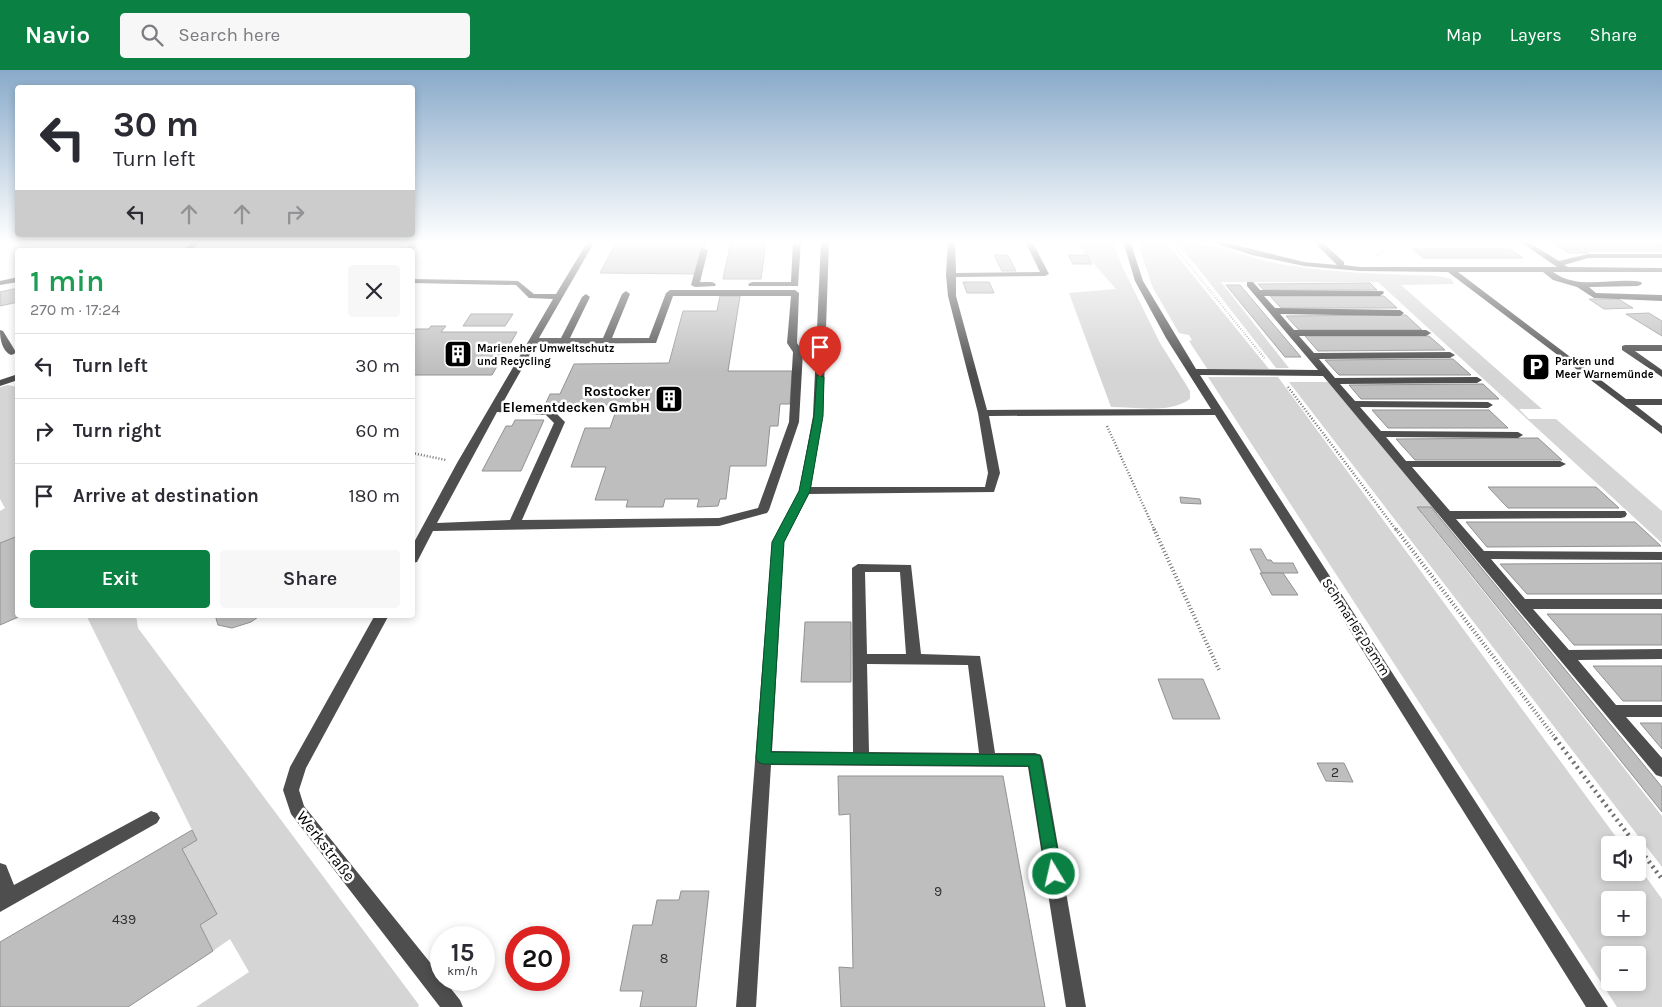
<!DOCTYPE html>
<html lang="en">
<head>
<meta charset="utf-8">
<style>
	:root { --surface:#fff; --page:#f7f7f7; --text:#2b2b33; --muted:#7c7c81; --line:#e1e1e2; --accent:#0b8043 }
	body { margin:0; font-family:Karla,sans-serif; background:var(--page); color:var(--text); height:100vh; display:flex; flex-direction:column; font-size:19px; white-space:nowrap }
	* { box-sizing:border-box; margin:0 }
	p { font-size:16px; color:var(--muted) }
	.icon { flex:none; width:28px; height:28px; fill:none; stroke:currentColor; stroke-width:2; stroke-linecap:round; stroke-linejoin:round }
	.map { position:relative; flex:1; overflow:hidden }
	.details { position:absolute; left:15px; top:178px; width:400px; height:370px; display:flex; flex-direction:column; background:var(--surface); border-radius:5px; box-shadow:0 2px 8px #0003 }
	.details>* { flex:none }
	.top-card { position:absolute; left:15px; top:15px; width:400px; height:152px; border-radius:5px; box-shadow:0 2px 8px #0003; background:#fff; color:var(--text); overflow:hidden }
	.buttons { position:absolute; left:1601px; top:766px; display:grid; gap:10px }
	.buttons a { display:grid; place-items:center; width:45px; height:45px; border-radius:5px; background:var(--surface); box-shadow:0 2px 8px #0003; font-size:25px }
	.speed { position:absolute; left:430px; top:856px; display:flex; gap:10px; font-size:25px; font-weight:700; text-align:center }
	.speed>* { display:grid; place-content:center; width:65px; height:65px; border-radius:50%; background:var(--surface); box-shadow:0 2px 8px #0003; line-height:1 }
	.speed small { font-size:12px; font-weight:400 }
	.speed .limit { border:8px solid #d22; background:#fff; color:#111 }
	.pin { position:absolute; display:grid; place-items:center; width:42px; height:42px; color:#fff; margin:-51px -21px; border-radius:50% 50% 50% 0; rotate:-45deg; box-shadow:0 0 5px #0007 }
	.pin .icon { rotate:45deg }
	.me { position:absolute; width:55px; margin:-28px; rotate:351deg; stroke-linejoin:round; filter:drop-shadow(0 0 4px #0008) }
	.turn { display:flex; align-items:center; gap:18px; height:105px; padding:0 15px; font-size:22px }
	.turn .icon { width:65px; height:65px; stroke-width:2.5 }
	.turn b { display:block; font-size:35px; line-height:42px }
	.lanes { display:flex; align-items:center; height:48px; padding:0 15px; background:#0003; justify-content:center; gap:25px; direction:ltr }
	.lanes .off { opacity:.35 }
	.round { display:grid; place-items:center; flex:none; width:52px; height:52px; border-radius:5px; background:var(--page) }
	.overview { display:flex; align-items:center; justify-content:space-between; height:85px; padding:0 15px }
	h1 { font-size:30px; font-weight:600; line-height:38px; color:#1e9e55 }
	.button { display:flex; gap:10px; margin-top:auto; padding:10px 15px }
	.button a { flex:1; height:58px; border-radius:5px; background:var(--accent); color:#fff; font-size:20px; font-weight:600; line-height:58px; text-align:center }
	.button a+a { background:var(--page); color:var(--text) }
	ul { padding:0; list-style:none }
	li { display:flex; align-items:center; gap:15px; height:65px; padding:0 15px; border-top:1px solid var(--line) }
	li div { flex:1 }
	li b { display:block; font-size:19px }
	li em { font-style:normal }
	header { display:flex; align-items:center; gap:30px; box-sizing:border-box; height:70px; padding:0 25px; background:var(--accent); color:#fff }
	header strong { font-size:24px }
	nav { display:flex; gap:28px; margin-inline-start:auto; font-size:18px }
	.search { width:350px; height:45px; background:var(--page); display:flex; align-items:center; gap:12px; box-sizing:border-box; padding:0 18px; border-radius:5px; color:var(--muted); font-size:19px }
	.map>svg:first-child { display:block }
	.green { fill:#d5d5d5; fill-rule:evenodd }
	.building { fill:#bebebe; stroke:#929292 }
	.lines { fill:none; stroke-linecap:round; stroke-linejoin:round }
	.path-far3 { stroke:#707070; stroke-width:2; stroke-dasharray:0.5 2; stroke-linecap:butt }
	.path-far2 { stroke:#707070; stroke-width:2.5; stroke-dasharray:1 2; stroke-linecap:butt }
	.path-far1 { stroke:#707070; stroke-width:4; stroke-dasharray:1 2.5; stroke-linecap:butt }
	.path { stroke:#707070; stroke-width:4.5; stroke-dasharray:2 4; stroke-linecap:butt }
	.minor { fill:#4e4e4e; fill-rule:evenodd }
	.route { fill:#0b8043; stroke:#07532c }
	.labels { text-anchor:middle; dominant-baseline:central; stroke-width:5; stroke-linejoin:round; paint-order:stroke }
	.far-poi-label { font-size:11px; font-weight:bold; fill:#000; stroke:#fff; text-anchor:start }
	.poi-label { font-size:14px; font-weight:bold; fill:#000; stroke:#fff; text-anchor:end }
	.street-label { font-size:14px; fill:#000; stroke:#fff }
	.near-number-label { font-size:14px; fill:#303030 }
	.near-street-label { font-size:16px; fill:#000; stroke:#fff }
</style>
</head>
<body>
<header>
<strong>Navio</strong>
<div class="search"><svg class="icon" aria-label="search" viewBox="0 0 24 24"><circle cx="10" cy="10" r="6"/><path d="M15 15l6 6"/></svg>Search here</div>
<nav><a>Map</a><a>Layers</a><a>Share</a></nav>
</header>
<div class="map">
<svg width="1662" height="937" viewBox="0 0 1662 937">
	<rect width="100%" height="100%" fill="#fff"/>
	<g class="green">
		<path d="M 1074,171 L 1113,171 L 1122,196 L 1160,273 L 1190,321 L 1190,329 C 1169,344 1136,337 1111,337 L 1069,223 L 1116,219 Z"/>
		<polygon points="1137,171 1165,171 1269,299 1208,300 1189,271 1192,270 1189,265 1179,263 1153,218"/>
		<path d="M 1173,171 C 1210,170 1245,188 1281,194 C 1332,203 1385,204 1437,206 L 1451,209 L 1454,214 L 1401,215 L 1542,339 L 1519,339 L 1529,349 L 1556,349 L 1662,441 L 1662,473 L 1378,212 L 1221,212 L 1289,298 L 1276,298 L 1195,194 Z"/>
		<path d="M 1208,307 L 1278,307 L 1622,775 L 1610,775 L 1610,802 L 1638,802 L 1638,796 L 1662,829 L 1662,937 L 1617,937 ZM 1610,830 L 1638,830 L 1638,858 L 1610,858 ZM 1610,885 L 1638,885 L 1638,912 L 1610,912 Z"/>
		<polygon points="1289,312 1328,312 1439,443 1421,443 1662,746 1662,797"/>
		<polygon points="8,315 17,317 18,466 0,473 0,441 5,438 0,429 0,317"/>
		<polygon points="86,545 136,545 138,558 419,935 418,937 196,937 249,902 230,869 213,881 200,855 182,779 197,770"/>
	</g>
	<g class="building">
		<polygon points="617,171 706,171 696,204 600,203"/>
		<polygon points="731,171 785,171 766,172 761,209 723,209"/>
		<polygon points="1550,171 1662,171 1662,181 1584,181 1588,183 1569,183"/>
		<polygon points="1412,179 1509,179 1523,188 1424,188"/>
		<polygon points="994,185 1008,185 1016,201 1002,201"/>
		<polygon points="1068,185 1087,185 1092,194 1073,194"/>
		<polygon points="963,212 989,212 994,223 967,223"/>
		<polygon points="1370,213 1377,220 1264,220 1258,214"/>
		<polygon points="1226,215 1240,215 1301,287 1285,287"/>
		<polygon points="18,218 18,232 0,236 0,222"/>
		<polygon points="720,226 740,226 728,301 792,301 790,334 780,334 778,356 770,356 766,396 730,396 726,429 720,429 718,436 697,437 699,429 665,429 663,437 626,437 628,430 595,430 606,397 571,397 585,358 610,358 618,335 545,335 550,324 560,324 574,294 669,293 683,241 717,241"/>
		<polygon points="1270,226 1384,226 1397,238 1281,238"/>
		<polygon points="1589,229 1618,229 1633,238 1604,239"/>
		<polygon points="1649,243 1662,251 1662,266 1626,244"/>
		<polygon points="471,244 513,244 505,256 463,256"/>
		<polygon points="1406,245 1422,260 1299,260 1286,246"/>
		<polygon points="431,256 446,256 441,262 517,262 492,305 412,305 412,262 416,259 429,259"/>
		<polygon points="1305,266 1429,266 1445,280 1318,281"/>
		<polygon points="1453,289 1471,305 1339,305 1325,290"/>
		<polygon points="1483,314 1499,329 1361,329 1349,315"/>
		<polygon points="1372,340 1489,340 1508,358 1388,358"/>
		<polygon points="515,350 544,350 521,401 482,401 506,356 512,356"/>
		<polygon points="1538,368 1562,390 1415,390 1396,369"/>
		<polygon points="1488,417 1596,417 1619,438 1508,438"/>
		<polygon points="1180,427 1200,429 1201,434 1181,433"/>
		<polygon points="1417,437 1431,437 1662,717 1662,742"/>
		<polygon points="1466,452 1635,452 1661,476 1487,477"/>
		<polygon points="18,466 18,545 23,545 0,555 0,473"/>
		<polygon points="1250,479 1261,479 1267,490 1271,490 1273,493 1293,493 1298,503 1262,503"/>
		<polygon points="1662,493 1662,524 1527,524 1500,494"/>
		<polygon points="1260,503 1283,503 1298,525 1272,525"/>
		<polygon points="1547,544 1662,544 1662,575 1574,575"/>
		<polygon points="215,545 261,545 251,552 232,558 218,555"/>
		<polygon points="805,552 851,552 851,612 801,612"/>
		<polygon points="1593,596 1662,596 1662,631 1623,631"/>
		<polygon points="1158,609 1203,609 1220,649 1173,649"/>
		<polygon points="1640,653 1662,653 1662,679"/>
		<polygon points="1317,693 1344,693 1353,712 1326,711"/>
		<polygon points="838,706 1003,706 1045,937 841,937 839,897 853,898 850,744 839,745"/>
		<polygon points="192,760 197,770 182,779 217,844 200,855 213,881 128,937 0,937 0,872"/>
		<polygon points="681,821 709,821 696,937 640,937 643,921 620,921 633,855 652,855 657,830 679,830"/>
	</g>
	<g class="lines">
		<g class="path-far3">
			<polyline points="1170,171 1265,289"/>
			<polyline points="1375,186 1400,171"/>
		</g>
		<g class="path-far2">
			<polyline points="1288,317 1397,461"/>
			<polyline points="1107,356 1155,461"/>
			<polyline points="412,383 446,390"/>
		</g>
		<g class="path-far1">
			<polyline points="1154,459 1219,600"/>
			<polyline points="1396,459 1556,669"/>
		</g>
		<g class="path">
			<polyline points="1555,668 1636,775"/>
			<polyline points="1638,777 1662,809"/>
		</g>
		<g class="minor">
			<polygon points="195,171 203,171 191,180 182,180"/>
			<polygon points="413,171 421,171 412,181 405,180"/>
			<path d="M 588,171 L 595,171 L 539,268 L 561,268 L 582,227 L 586,224 L 590,227 L 570,268 L 603,268 L 622,224 L 626,221 L 630,224 L 612,268 L 649,268 L 666,223 L 670,220 L 795,220 L 799,223 L 797,273 L 803,282 L 799,352 L 769,440 L 767,443 L 719,456 L 433,461 L 417,492 L 412,493 L 412,476 L 457,393 L 553,229 L 529,228 L 516,215 L 412,213 L 412,209 L 518,211 L 534,224 L 556,224 ZM 673,226 L 791,226 L 787,273 L 793,282 L 789,352 L 758,438 L 719,448 L 522,450 L 565,352 L 553,340 L 549,339 L 501,336 L 536,274 L 656,273 ZM 497,342 L 546,345 L 554,353 L 510,450 L 437,453 Z"/>
			<polygon points="793,171 801,171 798,216 749,216 748,214 752,212 791,212"/>
			<path d="M 821,171 L 829,171 L 823,346 L 811,417 L 985,417 L 988,403 L 978,343 L 948,226 L 946,205 L 948,171 L 955,171 L 956,203 L 1040,202 L 1025,171 L 1032,171 L 1049,204 L 1045,206 L 956,207 L 956,226 L 987,340 L 1211,339 L 1166,268 L 1135,211 L 1123,171 L 1130,171 L 1143,211 L 1196,299 L 1318,300 L 1247,216 L 1247,212 L 1253,212 L 1260,220 L 1383,221 L 1384,223 L 1380,226 L 1264,226 L 1275,238 L 1400,240 L 1404,243 L 1400,246 L 1280,244 L 1294,260 L 1426,260 L 1431,263 L 1426,266 L 1299,266 L 1314,283 L 1450,282 L 1455,285 L 1450,288 L 1319,289 L 1335,308 L 1477,307 L 1482,310 L 1477,313 L 1340,314 L 1355,331 L 1488,332 L 1493,335 L 1488,338 L 1360,337 L 1381,361 L 1518,362 L 1523,365 L 1518,368 L 1386,367 L 1406,391 L 1560,391 L 1566,394 L 1560,397 L 1412,397 L 1450,441 L 1625,441 L 1627,444 L 1625,447 L 1621,448 L 1456,449 L 1484,481 L 1662,482 L 1662,490 L 1491,489 L 1525,529 L 1662,529 L 1662,539 L 1533,539 L 1569,580 L 1662,579 L 1662,589 L 1578,590 L 1616,635 L 1662,635 L 1662,647 L 1626,647 L 1662,688 L 1662,707 L 1656,705 L 1323,306 L 1200,305 L 1608,937 L 1586,937 L 1215,345 L 989,346 L 1000,403 L 994,422 L 809,424 L 784,472 L 772,681 L 853,682 L 852,498 L 858,494 L 911,495 L 921,584 L 980,586 L 995,683 L 1035,683 L 1041,685 L 1043,690 L 1086,937 L 1066,937 L 1028,697 L 771,695 L 756,937 L 736,937 L 772,472 L 799,421 L 813,346 ZM 865,502 L 900,502 L 906,584 L 867,584 ZM 867,594 L 968,595 L 979,683 L 869,682 Z"/>
			<path d="M 1208,171 L 1219,171 L 1304,192 L 1337,195 L 1313,171 L 1321,171 L 1344,192 L 1344,195 L 1360,197 L 1557,197 L 1519,171 L 1526,171 L 1559,191 L 1588,184 L 1662,184 L 1662,188 L 1588,188 L 1564,195 L 1568,197 L 1662,198 L 1662,202 L 1553,202 C 1579,221 1612,207 1641,212 L 1642,214 L 1638,216 L 1589,217 L 1596,223 L 1662,225 L 1662,231 L 1594,228 L 1577,217 L 1553,210 L 1543,202 L 1458,202 L 1626,329 L 1662,329 L 1662,335 L 1635,335 L 1662,356 L 1662,364 L 1448,202 L 1360,201 L 1304,196 L 1252,185 Z"/>
			<polygon points="701,178 708,180 700,212 712,212 716,214 715,216 695,217 691,215"/>
			<polygon points="18,207 18,212 0,215 0,211"/>
			<path d="M 0,260 L 3,261 L 16,282 L 14,284 L 11,285 C 2,281 0,269 0,260 Z"/>
			<polygon points="1625,275 1662,275 1662,281 1635,281 1662,300 1662,307 1622,280 1622,276"/>
			<polygon points="18,304 18,310 0,316 0,310"/>
			<polygon points="375,545 389,545 306,698 299,720 304,736 441,906 441,910 444,910 460,930 463,937 440,937 291,744 283,720 290,697"/>
			<polygon points="151,741 157,743 160,748 157,753 0,842 0,793 6,795 14,815"/>
		</g>
	</g>
	<linearGradient id="sky" x2="0" y2="1"><stop stop-color="#89aaca"/><stop offset="0.57" stop-color="#fff"/><stop offset="1" stop-color="#fff" stop-opacity="0"/></linearGradient>
	<rect width="1662" height="302" fill="url(#sky)"/>
	<polygon class="route" points="817,305 824,307 823,346 810,421 784,472 771,682 1040,685 1062,804 1060,809 1054,811 1048,809 1046,804 1029,696 763,694 758,692 756,688 772,472 799,421 814,346"/>
	<defs>
		<symbol id="building-square" viewBox="-11 -11 22 22"><rect x="-9" y="-9" width="18" height="18" rx="4" fill="#000" stroke="#fff"/><path d="M-4-6H4V6H1V3H-1V6H-4ZM-2.5-4.3h1.7v1.8h-1.7ZM.8-4.3h1.7v1.8H.8ZM-2.5-1h1.7V.8h-1.7ZM.8-1h1.7V.8H.8Z" fill="#fff"/></symbol>
		<symbol id="parking-square" viewBox="-11 -11 22 22"><rect x="-9" y="-9" width="18" height="18" rx="4" fill="#000" stroke="#fff"/><path d="M-3.5-5.5H1a3.5 3.5 0 0 1 0 7H-1V5.5H-3.5ZM-1-3.4V-.6H.8a1.4 1.4 0 0 0 0-2.8Z" fill="#fff"/></symbol>
	</defs>
	<g fill-rule="evenodd">
		<use href="#building-square" x="442" y="268" width="32" height="32"/>
		<use href="#parking-square" x="1520" y="281" width="32" height="32"/>
		<use href="#building-square" x="653" y="313" width="32" height="32"/>
	</g>
	<g class="labels">
		<g class="far-poi-label">
			<text x="477" y="278">Marieneher Umweltschutz<tspan x="477" dy="13">und Recycling</tspan></text>
			<text x="1555" y="291">Parken und<tspan x="1555" dy="13">Meer Warnemünde</tspan></text>
		</g>
		<g class="poi-label">
			<text x="650" y="321">Rostocker<tspan x="650" dy="16">Elementdecken GmbH</tspan></text>
		</g>
		<g class="street-label">
			<text transform="translate(1356 557) rotate(57)">Schmarler Damm</text>
		</g>
		<g class="near-number-label">
			<text x="1335" y="702">2</text>
			<text x="938" y="821">9</text>
			<text x="124" y="849">439</text>
			<text x="664" y="888">8</text>
		</g>
		<g class="near-street-label">
			<text transform="translate(326 776) rotate(52)">Werkstraße</text>
		</g>
	</g>
</svg>
<div class="buttons">
<a><svg class="icon" aria-label="sound" viewBox="0 0 24 24"><path d="M4 9h4l5-4v14l-5-4H4zM17 9q2 3 0 6"/></svg></a>
<a>+</a>
<a>−</a>
</div>
<div class="speed"><div>15<small>km/h</small></div><div class="limit">20</div></div>
<div class="pin" style="left:820px;top:307px;background:#d93025"><svg class="icon" aria-label="arrive" viewBox="0 0 24 24"><path d="M6 21V4h12l-3 4 3 4H6"/></svg></div>
<svg class="me" style="left:1054px;top:804px" viewBox="-20 -20 40 40"><circle r="17" fill="#0b8043" stroke="#fff" stroke-width="3"/><path d="M0-11L8 9 0 5-8 9z" fill="#fff"/></svg>
<div class="top-card">
<div class="turn"><svg class="icon" aria-label="left" viewBox="0 0 24 24"><path d="M17 20v-9H6M10 6l-5 5 5 5"/></svg><div><b>30 m</b>Turn left</div></div>
<div class="lanes"><svg class="icon" aria-label="left" viewBox="0 0 24 24"><path d="M17 20v-9H6M10 6l-5 5 5 5"/></svg><svg class="icon off" aria-label="ahead" viewBox="0 0 24 24"><path d="M12 20V5M6 11l6-6 6 6"/></svg><svg class="icon off" aria-label="ahead" viewBox="0 0 24 24"><path d="M12 20V5M6 11l6-6 6 6"/></svg><svg class="icon off" aria-label="right" viewBox="0 0 24 24"><path d="M7 20v-9h11M14 6l5 5-5 5"/></svg></div>
</div>
<section class="details">
<div class="overview"><div><h1>1 min</h1><p>270 m · 17:24</p></div><a class="round"><svg class="icon" aria-label="close" viewBox="0 0 24 24"><path d="M6 6l12 12M18 6L6 18"/></svg></a></div>
<ul>
<li><svg class="icon" aria-label="left" viewBox="0 0 24 24"><path d="M17 20v-9H6M10 6l-5 5 5 5"/></svg><div><b>Turn left</b></div><em>30 m</em></li>
<li><svg class="icon" aria-label="right" viewBox="0 0 24 24"><path d="M7 20v-9h11M14 6l5 5-5 5"/></svg><div><b>Turn right</b></div><em>60 m</em></li>
<li><svg class="icon" aria-label="arrive" viewBox="0 0 24 24"><path d="M6 21V4h12l-3 4 3 4H6"/></svg><div><b>Arrive at destination</b></div><em>180 m</em></li>
</ul>
<div class="button"><a>Exit</a><a>Share</a></div>
</section>
</div>
</body>
</html>
